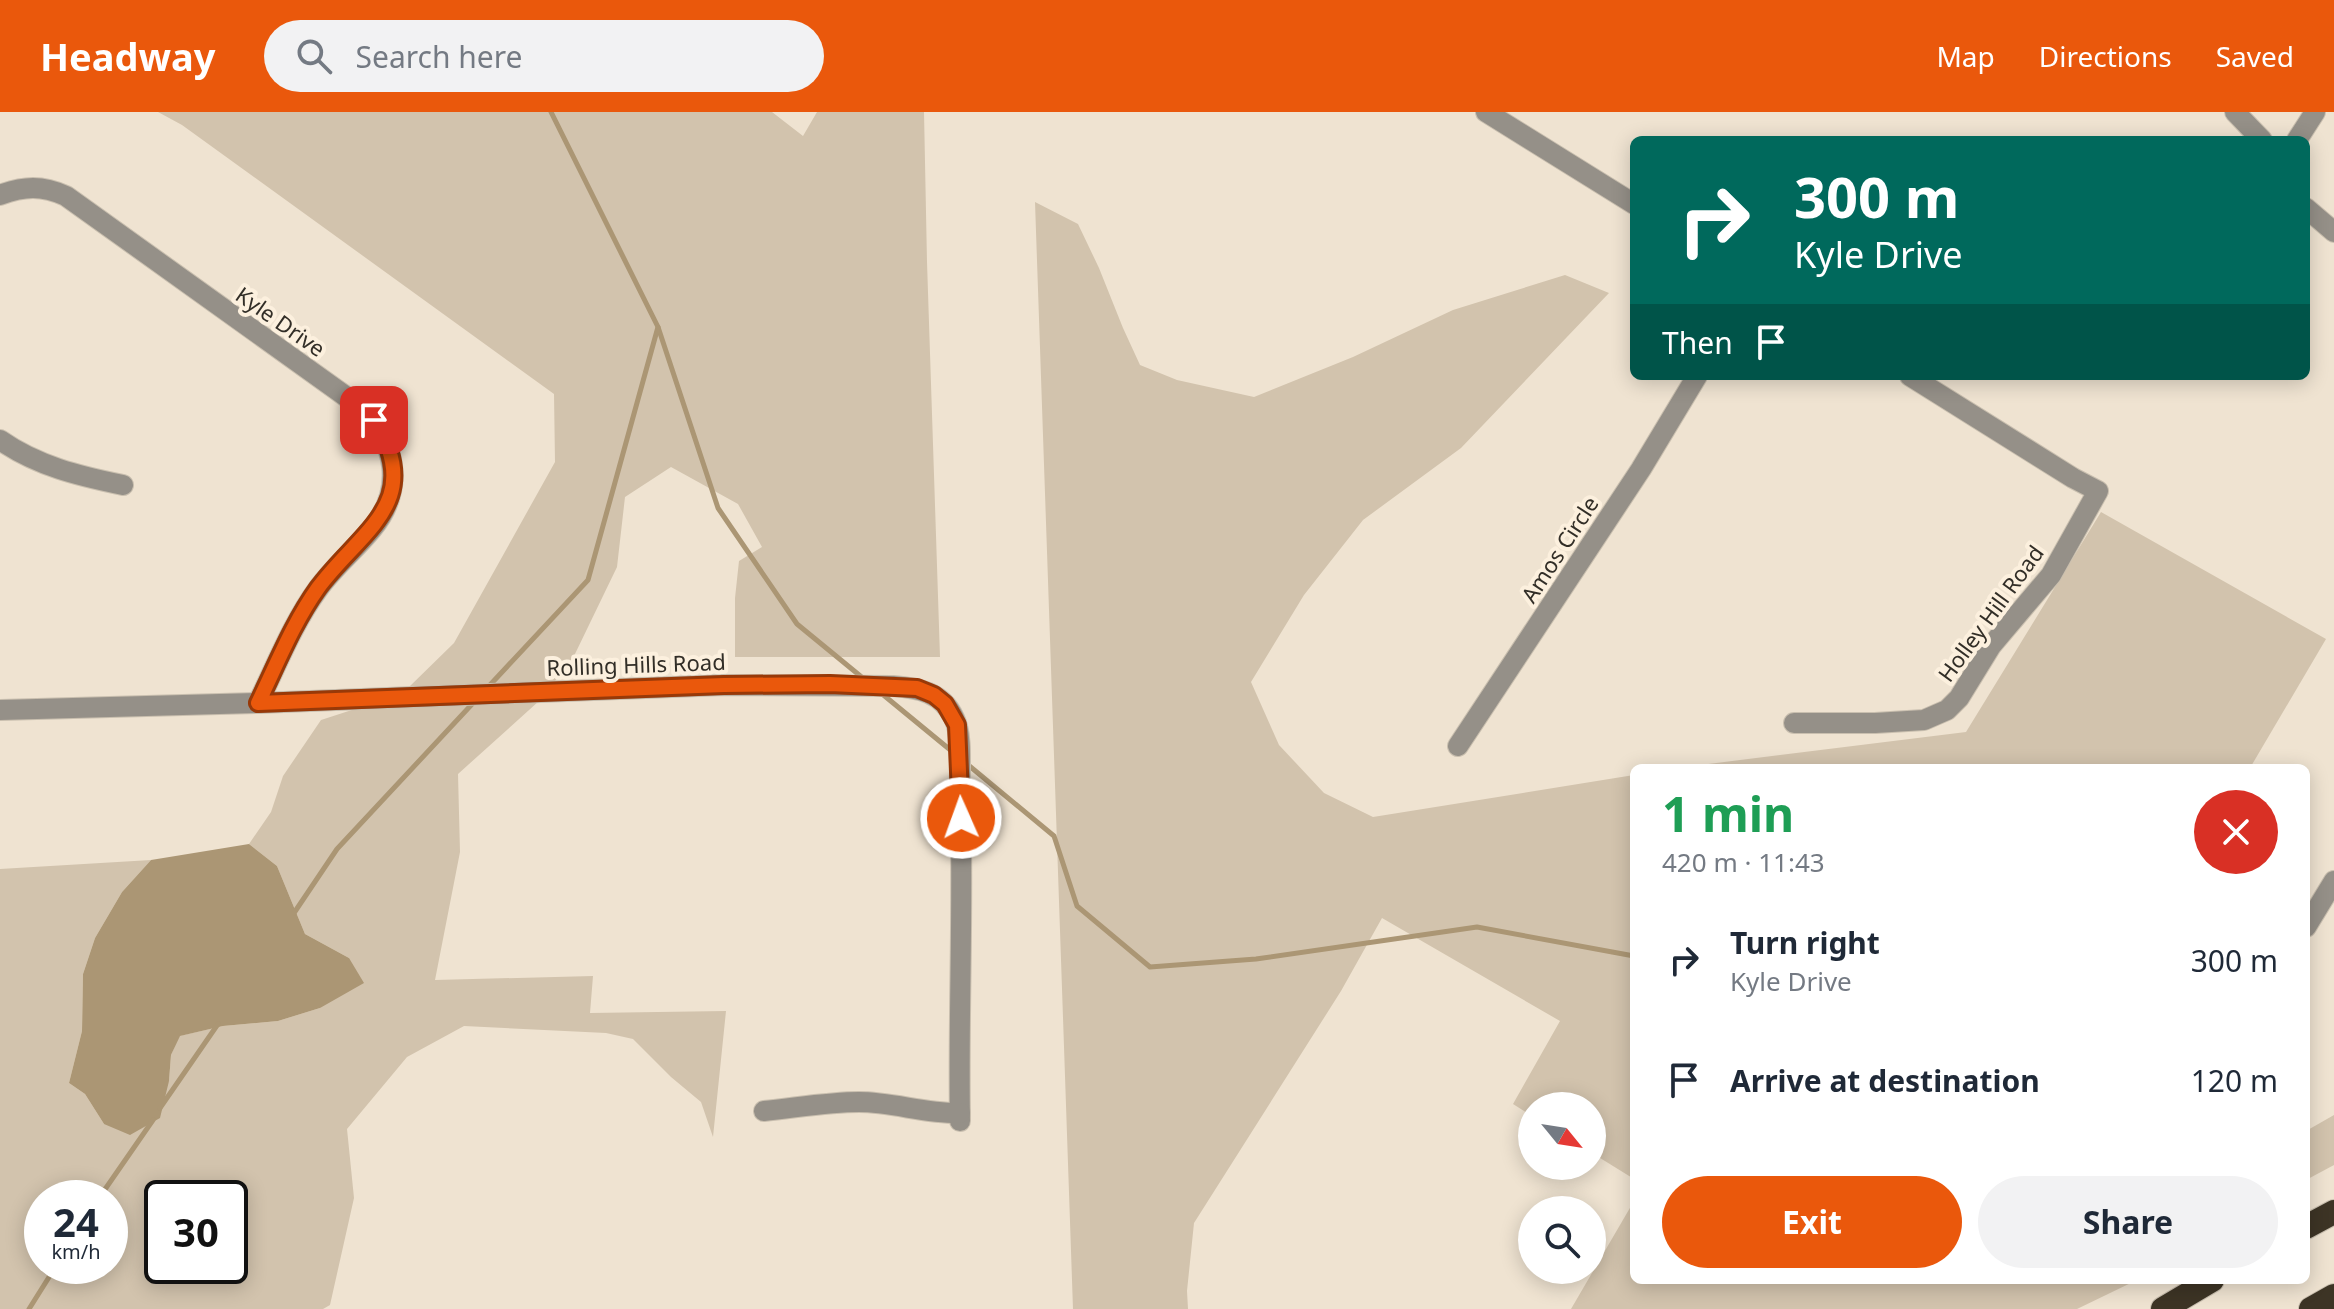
<!DOCTYPE html>
<html lang="en">
<head>
<meta charset="utf-8">
<style>
	:root { --surface:#fff; --page:#f2f2f3; --text:#1f2937; --muted:#747a83; --accent:#ea580c }
	body { margin:0; font-family:"Noto Sans",sans-serif; background:var(--page); color:var(--text); height:100vh; display:flex; flex-direction:column; font-size:30px; white-space:nowrap }
	* { box-sizing:border-box; margin:0 }
	p { font-size:26px; color:var(--muted) }
	.icon { flex:none; width:44px; height:44px; fill:none; stroke:currentColor; stroke-width:2; stroke-linecap:round; stroke-linejoin:round }
	.map { position:relative; flex:1; overflow:hidden }
	.details { position:absolute; left:1630px; top:652px; width:680px; height:520px; display:flex; flex-direction:column; background:var(--surface); border-radius:12px; box-shadow:0 4px 20px #0003 }
	.details>* { flex:none }
	.banner { position:absolute; left:1630px; top:24px; width:680px; height:244px; border-radius:12px; box-shadow:0 4px 20px #0003; background:#00695c; color:#fff; overflow:hidden }
	.needle { width:52px; rotate:120deg }
	.fabs { position:absolute; left:1518px; top:980px; display:grid; gap:16px }
	.fabs a { display:grid; place-items:center; width:88px; height:88px; border-radius:50%; background:var(--surface); box-shadow:0 4px 20px #0003; font-size:40px }
	.speed { position:absolute; left:24px; top:1068px; display:flex; gap:16px; font-size:40px; font-weight:700; text-align:center }
	.speed>* { display:grid; place-content:center; width:104px; height:104px; border-radius:50%; background:var(--surface); box-shadow:0 4px 20px #0003; line-height:1 }
	.speed small { font-size:20px; font-weight:400 }
	.speed .limit { border:4px solid #111; border-radius:12px; background:#fff; color:#111 }
	.pin { position:absolute; display:grid; place-items:center; width:68px; height:68px; color:#fff; margin:-34px; border-radius:16px; box-shadow:0 4px 12px #0006 }
	.me { position:absolute; width:88px; margin:-44px; rotate:358deg; stroke-linejoin:round; filter:drop-shadow(0 0 6px #0008) }
	.turn { display:flex; align-items:center; gap:28px; height:168px; padding:0 32px; font-size:36px }
	.turn .icon { width:104px; height:104px; stroke-width:2.5 }
	.turn b { display:block; font-size:56px; line-height:68px }
	.then { display:flex; align-items:center; height:76px; padding:0 32px; background:#0003; gap:16px; font-size:30px }
	.round { display:grid; place-items:center; flex:none; width:84px; height:84px; border-radius:42px; background:var(--page) }
	.head { display:flex; align-items:center; justify-content:space-between; height:136px; padding:0 32px }
	h1 { font-size:48px; font-weight:700; line-height:60px; color:#1e9e55 }
	.cta { display:flex; gap:16px; margin-top:auto; padding:16px 32px }
	.cta a { flex:1; height:92px; border-radius:48px; background:var(--accent); color:#fff; font-size:32px; font-weight:700; line-height:92px; text-align:center }
	.cta a+a { background:var(--page); color:var(--text) }
	ul { padding:0; list-style:none }
	li { display:flex; align-items:center; gap:24px; height:120px; padding:0 32px }
	li div { flex:1 }
	li b { display:block; font-size:30px }
	li em { font-style:normal }
	header { display:flex; align-items:center; gap:48px; box-sizing:border-box; height:112px; padding:0 40px; background:var(--accent); color:#fff }
	header strong { font-size:38px }
	nav { display:flex; gap:44px; margin-inline-start:auto; font-size:28px }
	.search { width:560px; height:72px; background:var(--page); display:flex; align-items:center; gap:20px; box-sizing:border-box; padding:0 28px; border-radius:44px; color:var(--muted); font-size:30px }
	.map>svg:first-child { display:block }
	.green { fill:#d2c3ad; fill-rule:evenodd }
	.water { fill:#ab9674 }
	.lines { fill:none; stroke-linecap:round; stroke-linejoin:round }
	.stream { stroke:#ab9674; stroke-width:5 }
	.minor-casing { stroke:#c9bfaf; stroke-width:22 }
	.highway-casing { stroke:#c9bfaf; stroke-width:26 }
	.minor { stroke:#959088; stroke-width:20 }
	.highway { stroke:#3d3425; stroke-width:24 }
	.route-casing { stroke:#983908; stroke-width:20 }
	.route { stroke:#ea580c; stroke-width:14 }
	.labels { text-anchor:middle; dominant-baseline:central; stroke-width:8; stroke-linejoin:round; paint-order:stroke }
	.street-label { font-size:22px; fill:#322e27; stroke:#fcf0de }
</style>
</head>
<body>
<header>
<strong>Headway</strong>
<div class="search"><svg class="icon" aria-label="search" viewBox="0 0 24 24"><circle cx="10" cy="10" r="6"/><path d="M15 15l6 6"/></svg>Search here</div>
<nav><a>Map</a><a>Directions</a><a>Saved</a></nav>
</header>
<div class="map">
<svg width="2334" height="1197" viewBox="0 0 2334 1197">
	<rect width="100%" height="100%" fill="#efe3d1"/>
	<g class="green">
		<polygon points="158,0 772,0 803,24 817,0 924,0 927,150 940,545 735,545 735,486 739,449 762,435 738,392 671,355 625,385 617,455 574,544 555,569 409,575 454,531 555,350 554,282 182,13"/>
		<polygon points="1035,90 1078,112 1099,156 1123,216 1140,253 1177,268 1254,285 1353,245 1453,198 1565,163 1609,181 1461,336 1363,408 1304,483 1251,570 1279,633 1324,681 1373,705 1634,663 1634,1067 1592,1041 1592,994 1532,994 1532,1004 1513,992 1560,909 1382,806 1341,879 1194,1111 1187,1179 1188,1197 1073,1197"/>
		<polygon points="2101,400 2326,527 2250,656 1676,656 1966,620"/>
		<path d="M 539,589 L 458,662 L 460,740 L 435,868 L 593,864 L 590,901 L 726,899 L 713,1025 L 701,990 L 671,965 L 633,927 L 606,921 L 464,914 L 407,945 L 347,1017 L 354,1086 L 330,1193 L 323,1197 L 0,1197 L 0,757 L 151,748 L 122,780 L 95,826 L 83,862 L 82,919 L 69,971 L 85,982 L 104,1012 L 169,969 L 171,943 L 179,924 L 223,914 L 278,909 L 320,896 L 349,846 L 305,822 L 277,754 L 249,732 L 271,700 L 283,664 L 321,608 L 358,596 ZM 42,1086 L 110,1086 L 110,1154 L 42,1154 ZM 162,1086 L 230,1086 L 230,1154 L 162,1154 Z"/>
		<polygon points="2334,1003 2334,1053 2306,1068 2306,1019"/>
		<polygon points="1634,1089 1634,1168 2137,1168 2077,1197 1571,1197"/>
	</g>
	<polygon class="water" points="249,732 277,754 305,822 349,846 364,871 320,896 278,909 223,914 180,924 171,943 169,969 160,1006 130,1023 104,1012 85,982 69,971 82,919 83,862 95,826 122,780 151,748"/>
	<g class="lines">
		<g class="stream">
			<polyline points="658,215 718,396 797,512 864,567"/>
			<polyline points="489,574 588,468 658,215 551,0"/>
			<polyline points="881,581 954,641"/>
			<polyline points="967,652 1054,724 1077,794 1150,855 1256,847 1477,815 1634,844"/>
			<polyline points="294,801 337,737 474,590"/>
			<polyline points="160,996 218,912"/>
			<polyline points="99,1086 153,1008"/>
			<polyline points="29,1197 56,1154"/>
		</g>
		<defs>
			<g id="minor">
				<polyline points="1486,0 1634,92"/>
				<polyline points="2235,0 2262,28"/>
				<polyline points="2297,28 2315,0"/>
				<path d="M 0,83 C 24,74 42,73 66,84 L 362,296 C 396,331 405,377 372,417 C 355,438 334,455 318,477 C 293,511 277,552 258,591"/>
				<polyline points="2306,96 2334,120"/>
				<path d="M 0,328 C 37,354 79,364 123,373"/>
				<path d="M 0,598 L 258,591 L 724,573 L 893,574 C 918,576 942,580 954,606 C 963,624 959,658 960,679 C 964,789 958,899 960,1009"/>
				<polyline points="1794,611 1875,611 1924,608 1947,598 1959,586 1991,534 2051,463 2098,379 2073,366 1910,264"/>
				<polyline points="1458,634 1641,357 1697,264"/>
				<polyline points="2306,815 2334,769"/>
				<path d="M 764,999 C 795,996 828,990 859,990 C 893,990 926,1002 960,1001"/>
			</g>
			<g id="highway">
				<polyline points="2306,1115 2334,1100"/>
				<polyline points="2163,1197 2212,1168"/>
				<polyline points="2311,1197 2334,1184"/>
			</g>
		</defs>
		<use href="#minor" class="minor-casing"/>
		<use href="#highway" class="highway-casing"/>
		<use href="#minor" class="minor"/>
		<use href="#highway" class="highway"/>
	</g>
	<g class="lines">
		<defs>
			<path id="route" d="M 374,308 C 427,390 360,419 318,476 C 293,511 277,552 258,591 L 724,573 L 830,572 L 917,576 L 934,583 L 945,592 L 957,613 L 961,706"/>
		</defs>
		<use href="#route" class="route-casing"/>
		<use href="#route" class="route"/>
	</g>
	<g class="labels">
		<g class="street-label">
			<text transform="translate(281 209) rotate(35)">Kyle Drive</text>
			<text transform="translate(1559 437) rotate(-57)">Amos Circle</text>
			<text transform="translate(1990 501) rotate(-54)">Holley Hill Road</text>
			<text transform="translate(636 552) rotate(-2)">Rolling Hills Road</text>
		</g>
	</g>
</svg>
<div class="fabs">
<a><svg class="needle" viewBox="-14 -14 28 28"><path d="M0-13l5 13h-10z" fill="#e53935"/><path d="M0 13l5-13h-10z" fill="#747a83"/></svg></a>
<a><svg class="icon" aria-label="search" viewBox="0 0 24 24"><circle cx="10" cy="10" r="6"/><path d="M15 15l6 6"/></svg></a>
</div>
<div class="speed"><div>24<small>km/h</small></div><div class="limit">30</div></div>
<div class="pin" style="left:374px;top:308px;background:#d93025"><svg class="icon" aria-label="arrive" viewBox="0 0 24 24"><path d="M6 21V4h12l-3 4 3 4H6"/></svg></div>
<svg class="me" style="left:961px;top:706px" viewBox="-20 -20 40 40"><circle r="17" fill="#ea580c" stroke="#fff" stroke-width="3"/><path d="M0-11L8 9 0 5-8 9z" fill="#fff"/></svg>
<div class="banner">
<div class="turn"><svg class="icon" aria-label="right" viewBox="0 0 24 24"><path d="M7 20v-9h11M14 6l5 5-5 5"/></svg><div><b>300 m</b>Kyle Drive</div></div>
<div class="then">Then<svg class="icon" aria-label="arrive" viewBox="0 0 24 24"><path d="M6 21V4h12l-3 4 3 4H6"/></svg></div>
</div>
<section class="details">
<div class="head"><div><h1>1 min</h1><p>420 m · 11:43</p></div><a class="round" style="background:#d93025;color:#fff"><svg class="icon" aria-label="close" viewBox="0 0 24 24"><path d="M6 6l12 12M18 6L6 18"/></svg></a></div>
<ul>
<li><svg class="icon" aria-label="right" viewBox="0 0 24 24"><path d="M7 20v-9h11M14 6l5 5-5 5"/></svg><div><b>Turn right</b><p>Kyle Drive</p></div><em>300 m</em></li>
<li><svg class="icon" aria-label="arrive" viewBox="0 0 24 24"><path d="M6 21V4h12l-3 4 3 4H6"/></svg><div><b>Arrive at destination</b></div><em>120 m</em></li>
</ul>
<div class="cta"><a>Exit</a><a>Share</a></div>
</section>
</div>
</body>
</html>
